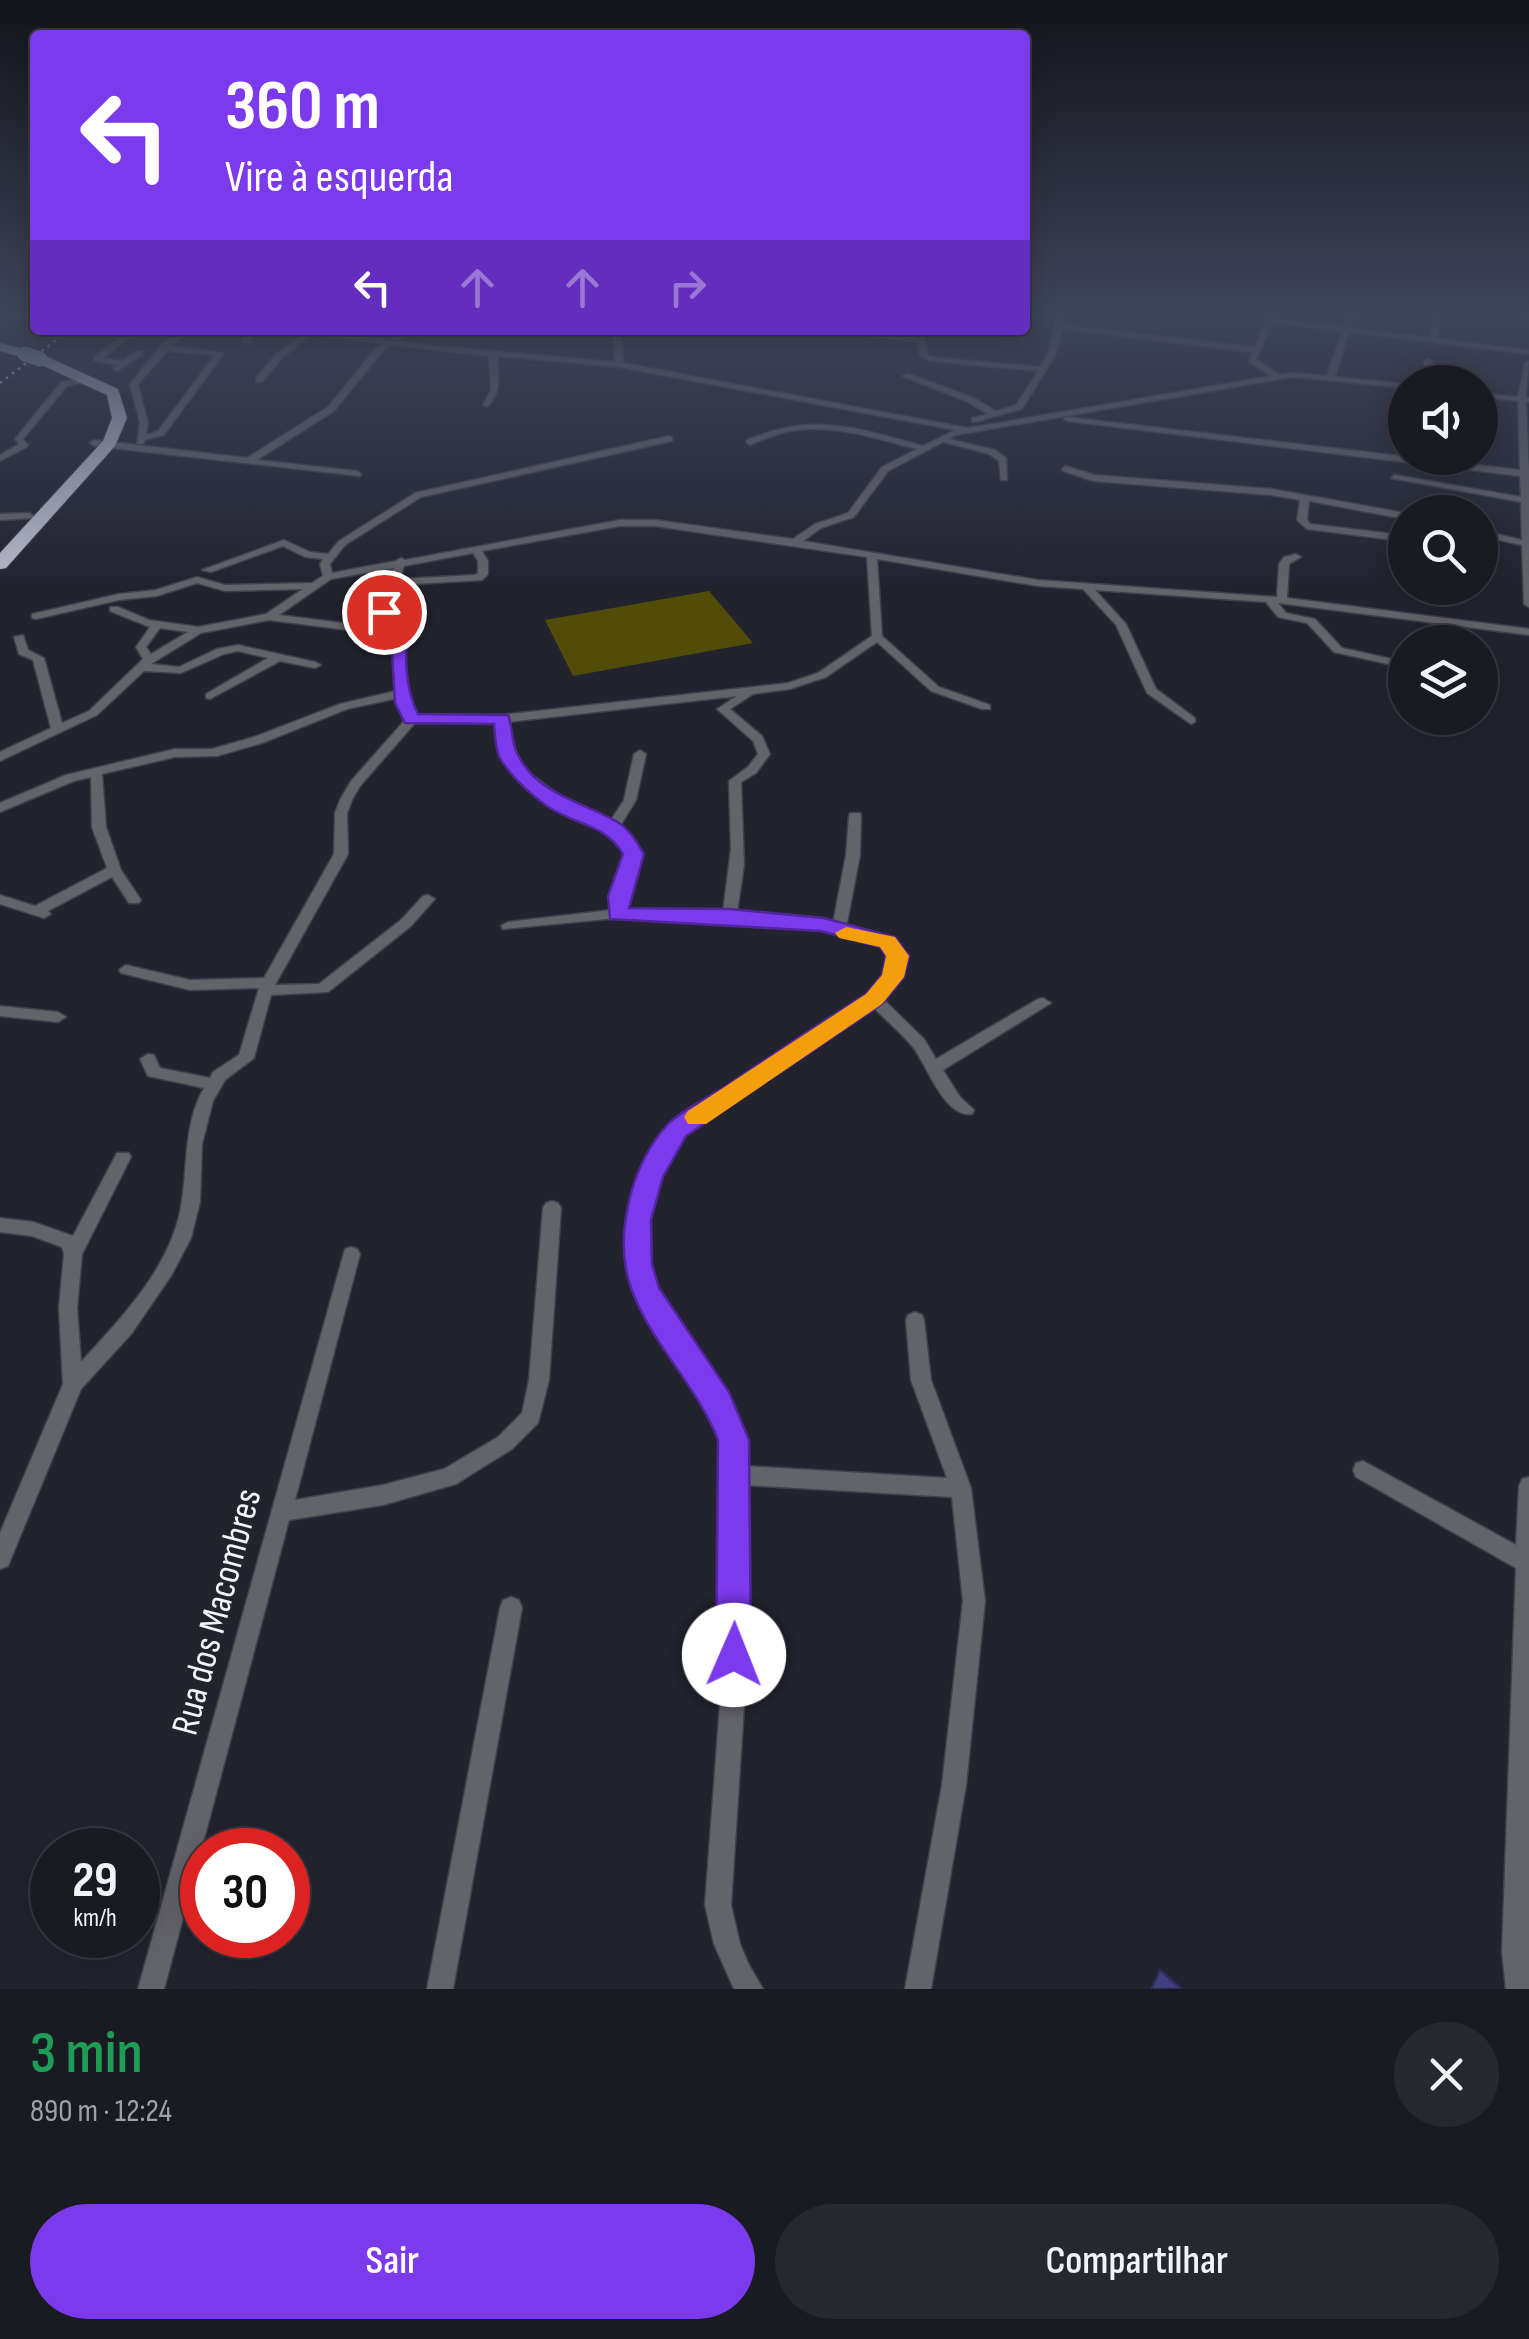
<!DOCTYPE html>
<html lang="pt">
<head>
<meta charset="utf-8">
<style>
	:root { --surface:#1a1a23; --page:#272730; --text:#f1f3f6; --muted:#9fa1a6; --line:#383841; --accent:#7c3aed }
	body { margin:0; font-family:"Sofia Sans Condensed",sans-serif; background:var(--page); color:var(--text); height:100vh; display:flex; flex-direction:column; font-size:38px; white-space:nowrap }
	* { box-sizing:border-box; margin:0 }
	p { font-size:32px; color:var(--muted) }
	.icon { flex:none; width:55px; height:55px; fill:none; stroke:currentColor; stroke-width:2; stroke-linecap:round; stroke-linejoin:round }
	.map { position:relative; height:1989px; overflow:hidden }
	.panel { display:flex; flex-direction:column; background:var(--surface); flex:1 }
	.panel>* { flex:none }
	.guide { position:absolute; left:30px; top:30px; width:1000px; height:305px; border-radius:10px; box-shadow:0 5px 25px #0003,0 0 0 2px var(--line); background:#7c3aed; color:#fff; overflow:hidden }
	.buttons { position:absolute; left:1388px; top:365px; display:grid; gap:20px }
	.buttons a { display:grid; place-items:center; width:110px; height:110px; border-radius:50%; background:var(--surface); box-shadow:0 5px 25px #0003,0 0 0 2px var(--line); font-size:50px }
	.speed { position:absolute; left:30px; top:1828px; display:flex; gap:20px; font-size:50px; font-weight:700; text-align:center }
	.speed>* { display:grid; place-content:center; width:130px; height:130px; border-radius:50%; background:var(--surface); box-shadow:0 5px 25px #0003,0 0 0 2px var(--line); line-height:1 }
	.speed small { font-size:25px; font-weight:400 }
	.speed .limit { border:15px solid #d22; background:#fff; color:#111 }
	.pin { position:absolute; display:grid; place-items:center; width:85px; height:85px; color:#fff; margin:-42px; border:5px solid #fff; border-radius:50%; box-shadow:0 2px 10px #0007 }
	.me { position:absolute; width:110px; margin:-55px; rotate:1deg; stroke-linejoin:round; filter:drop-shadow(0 0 8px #0008) }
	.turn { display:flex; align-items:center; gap:35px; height:210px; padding:0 30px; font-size:45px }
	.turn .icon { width:130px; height:130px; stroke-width:2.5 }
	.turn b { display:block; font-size:70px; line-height:85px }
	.lanes { display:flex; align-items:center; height:95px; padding:0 30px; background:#0003; justify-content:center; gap:50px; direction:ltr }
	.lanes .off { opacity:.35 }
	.round { display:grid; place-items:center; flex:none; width:105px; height:105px; border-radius:52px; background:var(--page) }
	.headline { display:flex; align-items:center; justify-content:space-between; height:170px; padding:0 30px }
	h1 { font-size:60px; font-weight:600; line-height:75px; color:#1e9e55 }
	.action { display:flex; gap:20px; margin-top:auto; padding:20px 30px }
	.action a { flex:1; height:115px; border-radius:60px; background:var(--accent); color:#fff; font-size:40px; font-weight:600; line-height:115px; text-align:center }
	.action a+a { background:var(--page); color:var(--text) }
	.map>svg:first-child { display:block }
	.green { fill:#524c09 }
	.building { fill:#41407d; stroke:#2e2d58; stroke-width:2.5 }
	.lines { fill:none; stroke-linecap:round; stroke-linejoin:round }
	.street-casing { stroke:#3f404c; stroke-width:3 }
	.highway-casing { stroke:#3f404c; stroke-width:2 }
	.street { fill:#63636a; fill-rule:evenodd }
	.highway { fill:#babccc; fill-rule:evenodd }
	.rail { stroke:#d5d6de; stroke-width:2.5; stroke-dasharray:2.5 5; stroke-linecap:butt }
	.highway-bridge-casing { stroke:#3f404c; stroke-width:16; stroke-linecap:butt }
	.highway-bridge { stroke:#babccc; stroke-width:15 }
	.route { fill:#7c3aed; stroke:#51269a; stroke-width:2.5 }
	.slow { fill:#f59e0b }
	.labels { text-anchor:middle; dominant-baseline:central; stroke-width:10; stroke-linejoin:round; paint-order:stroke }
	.near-street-label { font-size:38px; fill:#f3f4fc; stroke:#22232f }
</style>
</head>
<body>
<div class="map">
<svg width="1529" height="1989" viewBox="0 0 1529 1989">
	<rect width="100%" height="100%" fill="#22232f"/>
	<polygon class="green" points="709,591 753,643 573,676 545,620"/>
	<polygon class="building" points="1160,1970 1182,1989 1151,1989"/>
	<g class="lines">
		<defs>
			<g id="street">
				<polygon points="0,310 9,310 0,315"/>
				<path d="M 1059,310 L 1066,310 L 1063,325 L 1254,347 L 1271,310 L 1278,310 L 1275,319 L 1344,327 L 1350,310 L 1357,310 L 1351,328 L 1431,338 L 1434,310 L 1440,310 L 1438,339 L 1529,350 L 1529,354 L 1349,332 L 1335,377 L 1405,384 L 1405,388 L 1293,377 L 956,435 L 949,439 L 995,450 L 1006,458 L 1007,480 L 1001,480 L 999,461 L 989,454 L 943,442 L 888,471 L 854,517 L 821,528 L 803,541 L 1038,580 L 1277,597 L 1279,564 L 1284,557 L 1296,554 L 1301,557 L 1289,564 L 1287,598 L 1529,629 L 1529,635 L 1278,603 L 1286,613 L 1315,619 L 1342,648 L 1401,661 L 1403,663 L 1397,666 L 1334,652 L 1307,623 L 1278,617 L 1266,602 L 1095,590 L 1126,624 L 1156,689 L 1195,718 L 1195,722 L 1191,724 L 1147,693 L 1116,625 L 1083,589 L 1038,586 L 877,559 L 882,636 L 939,687 L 990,705 L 990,709 L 982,709 L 931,691 L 877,642 L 826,677 L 790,689 L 753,694 L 730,709 L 762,736 L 770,754 L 756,773 L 741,782 L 744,865 L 737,912 L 824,920 L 833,923 L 846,855 L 849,816 L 850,813 L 860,813 L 861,816 L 860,855 L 846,928 L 893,939 L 905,956 L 900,977 L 883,999 L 924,1039 L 936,1059 L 1038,999 L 1043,998 L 1051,1003 L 943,1070 L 960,1097 L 974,1110 L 972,1114 C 944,1118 927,1065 913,1047 C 901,1033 886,1020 873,1007 L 683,1134 L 658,1176 L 646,1220 L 648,1264 L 654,1288 L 663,1307 L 725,1395 L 744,1440 L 744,1466 L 947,1478 L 911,1380 L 906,1320 L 908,1315 L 915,1312 L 922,1315 L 924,1320 L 931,1380 L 971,1488 L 985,1601 L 966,1785 L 931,1989 L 905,1989 L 942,1785 L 963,1601 L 952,1497 L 744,1485 L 745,1691 L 731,1905 L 740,1944 L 749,1965 L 763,1989 L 734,1989 L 714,1944 L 705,1905 L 721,1691 L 724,1440 L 710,1405 L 649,1317 L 636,1288 L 630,1264 L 628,1220 L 641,1176 L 671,1126 L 869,995 L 886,976 L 891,956 L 883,946 L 843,937 L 822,928 L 729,920 L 618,918 L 503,929 L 501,926 L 508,922 L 611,910 L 612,896 L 627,854 L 607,831 L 571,818 L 524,781 L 501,754 L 497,723 L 415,723 L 360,786 L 352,800 L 347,813 L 348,854 L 275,985 L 319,984 L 401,920 L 423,896 L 428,895 L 435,899 L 411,926 L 328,992 L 271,995 L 254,1058 L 225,1080 L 213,1101 L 202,1144 L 200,1202 L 191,1238 L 171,1276 L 132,1333 L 81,1389 L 8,1566 L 0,1569 L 0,1533 L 63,1384 L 59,1308 L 64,1254 L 62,1247 L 32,1236 L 0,1232 L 0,1218 L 33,1222 L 73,1236 L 117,1153 L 129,1153 L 131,1157 L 82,1254 L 77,1308 L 81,1362 C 123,1316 174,1264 182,1200 C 188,1161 184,1123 204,1088 L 148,1076 L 140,1059 L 148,1054 L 154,1055 L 160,1068 L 210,1078 L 213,1072 L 239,1055 L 259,988 L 190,990 L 121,973 L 119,970 L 126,965 L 190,980 L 264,978 L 334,854 L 335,813 L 340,800 L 351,781 L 406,719 L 398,698 L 347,709 L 262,743 L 217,756 L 175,757 L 102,774 L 106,827 L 121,870 L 141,900 L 139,903 L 129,903 L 112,877 L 48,911 L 51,914 L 44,918 L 0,904 L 0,895 L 35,906 L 107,868 L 92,827 L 91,777 L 74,781 L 0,812 L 0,803 L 66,775 L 175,749 L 212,749 L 254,737 L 340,704 L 396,691 L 393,658 L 395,636 L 269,620 L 201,633 L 151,664 L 179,667 L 217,649 L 238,645 L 315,662 L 321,665 L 315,668 L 280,661 L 210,699 L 206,698 L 206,694 L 268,658 L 238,651 L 224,654 L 181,673 L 144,671 L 97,715 L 0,761 L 0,752 L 51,728 L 33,660 L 19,654 L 14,637 L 23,635 L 28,650 L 44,658 L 62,723 L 89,711 L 143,659 L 136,647 L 150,627 L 110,611 L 110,607 L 118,607 L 149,620 L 198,627 L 266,614 L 303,589 L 225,591 L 197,583 L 157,596 L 119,600 L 36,619 L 32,618 L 32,614 L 119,594 L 156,590 L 197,577 L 225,585 L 312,583 L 323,576 L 320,564 L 323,559 L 305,557 L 283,546 L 211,572 L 202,570 L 284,540 L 310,552 L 328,554 L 339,541 L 415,493 L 669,436 L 672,437 L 672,441 L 421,497 L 345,545 L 330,564 L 332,573 L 396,561 L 401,558 L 405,560 L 620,520 L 655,520 L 793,539 L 815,524 L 848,513 L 882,467 L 917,449 C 878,439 837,425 796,430 C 780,432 765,439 750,445 L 746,442 L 747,440 C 814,412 857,428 923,446 L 955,430 L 619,367 L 497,356 C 498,376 502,393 487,407 L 483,405 L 491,390 L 489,356 L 391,345 L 382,352 L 334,411 L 257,460 L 357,471 L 361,474 L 360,476 L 94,446 L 90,443 L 94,440 L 247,458 L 328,407 L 376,348 L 383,344 L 312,334 L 282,358 L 262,382 L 256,382 L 256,378 L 276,354 L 304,333 L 293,330 L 313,330 L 388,340 L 403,330 L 412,330 L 396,342 L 615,362 L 613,330 L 621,330 L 623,363 L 968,428 L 1271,376 L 1249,362 L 1252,352 L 1062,329 L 1056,354 L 1022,409 L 975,422 L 972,422 L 972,418 L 988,414 L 966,401 L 902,376 L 909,374 L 972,397 L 996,411 L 1016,405 L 1038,371 L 929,361 L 920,356 L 918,342 L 855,334 L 859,332 L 924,338 L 928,355 L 931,357 L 1040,367 L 1048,354 ZM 1273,323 L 1342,331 L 1327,376 L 1293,373 L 1280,375 L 1256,359 ZM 620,526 L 655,526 L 867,557 L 872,636 L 818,673 L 788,683 L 502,715 L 416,715 C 404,687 399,654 410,623 L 391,610 L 398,585 L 482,580 L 488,574 L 488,561 L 482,551 ZM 473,553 L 478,561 L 478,573 L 475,575 L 400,579 L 404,566 ZM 394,568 L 380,611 L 399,624 L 397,630 L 279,615 L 331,579 ZM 160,628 L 188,632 L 151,654 L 146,647 ZM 737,696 L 717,709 L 753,741 L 758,754 L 748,767 L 729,781 L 731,849 L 723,912 L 625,910 L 626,896 L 641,854 L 619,828 L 636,800 L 646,754 L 640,750 L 634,754 L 624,800 L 609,823 L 581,812 L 532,775 L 513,753 L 508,722 Z"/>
				<polygon points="1483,310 1529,312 1529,316 1486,312"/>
				<polygon points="130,330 139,330 103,358 123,361 136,351 142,351 142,355 117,371 113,369 118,365 94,361 94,357"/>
				<path d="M 181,330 L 189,330 L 172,346 L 224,353 L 164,435 L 145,440 L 143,444 L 137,444 L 140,423 L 130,384 L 161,346 ZM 167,351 L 215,355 L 158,431 L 146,435 L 148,423 L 138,384 Z"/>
				<polygon points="251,330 259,330 250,338 251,343 245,343 242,338"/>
				<polygon points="1428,359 1432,361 1432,382 1424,382 1424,361"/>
				<polygon points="1529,361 1526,397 1529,398 1529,402 1526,402 1529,471 1529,607 1524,604 1522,545 1480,536 1480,530 1522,540 1521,502 1391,478 1395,475 1521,497 1520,476 1067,421 1063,419 1067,417 1520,470 1518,401 1480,397 1480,393 1518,397 1525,363"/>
				<polygon points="88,377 91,381 67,386 23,439 28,445 27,447 0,461 0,455 19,444 15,439 61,382"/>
				<polygon points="1066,466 1094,475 1272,489 1405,513 1405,519 1309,501 1307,520 1310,524 1394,534 1399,537 1394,540 1307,529 1297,520 1300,500 1272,495 1093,481 1063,471 1062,469"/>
				<polygon points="29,513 34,516 32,518 0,520 0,514"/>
				<polygon points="0,1006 58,1012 66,1017 58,1022 0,1016"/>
				<polygon points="552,1201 558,1203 561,1208 549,1380 538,1423 512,1449 456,1484 383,1505 289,1520 164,1989 138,1989 345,1249 351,1247 357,1249 360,1254 295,1500 383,1485 444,1469 498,1437 522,1413 529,1380 543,1208 546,1203"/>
				<polygon points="1363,1461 1516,1545 1519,1486 1522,1479 1529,1477 1529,1989 1506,1989 1502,1952 1516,1568 1356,1477 1353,1470 1356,1463"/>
				<polygon points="511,1597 519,1600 522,1608 453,1989 427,1989 500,1608 503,1600"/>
			</g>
			<g id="highway">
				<polygon points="0,343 30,351 32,354 25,358 0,351"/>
				<polygon points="35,356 45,356 118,389 127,418 115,446 6,568 0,569 0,553 103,441 112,418 107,395 35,362"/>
			</g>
		</defs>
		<use href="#street" class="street-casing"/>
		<use href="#highway" class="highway-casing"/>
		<use href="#street" class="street"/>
		<use href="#highway" class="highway"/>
		<polyline class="rail" points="0,383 69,330"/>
		<defs>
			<polyline id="highway-bridge" points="25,354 40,359"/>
		</defs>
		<use href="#highway-bridge" class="highway-bridge-casing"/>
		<use href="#highway-bridge" class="highway-bridge"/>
	</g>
	<linearGradient id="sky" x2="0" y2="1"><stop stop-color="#13131a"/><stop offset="0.53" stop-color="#3e4558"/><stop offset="1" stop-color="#3e4558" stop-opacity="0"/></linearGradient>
	<rect width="1529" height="589" fill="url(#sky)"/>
	<path class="route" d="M 379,608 L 390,608 L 413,623 C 401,646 406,691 418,714 L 508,715 C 513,727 511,741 517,753 C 536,795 585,802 619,823 C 631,831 637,843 644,854 L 629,908 L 729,909 L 824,918 L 895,937 L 909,956 L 904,977 L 882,1004 L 686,1136 L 663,1177 L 651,1220 L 652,1264 L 659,1288 L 729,1392 L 749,1440 L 751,1655 L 746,1667 L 734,1672 L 722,1667 L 716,1655 L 718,1440 C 697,1385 651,1344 631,1288 C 613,1237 631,1164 668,1124 C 683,1109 708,1098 726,1086 C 772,1055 819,1024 866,994 L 882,975 L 886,956 L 880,947 L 821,931 L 610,919 L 608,896 L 623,854 C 606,825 577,825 550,808 C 533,797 508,774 499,756 C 495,747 495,734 494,724 L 405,723 L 395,703 L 391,634 L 396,624 L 379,615 Z"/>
	<polygon class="slow" points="846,927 895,937 909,956 904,977 882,1004 706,1124 688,1124 684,1117 688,1111 866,994 882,975 886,956 880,947 839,938 835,933"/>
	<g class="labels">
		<g class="near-street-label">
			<text transform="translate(217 1612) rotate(-75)">Rua dos Macombres</text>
		</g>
	</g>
</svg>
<div class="buttons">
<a><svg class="icon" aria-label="sound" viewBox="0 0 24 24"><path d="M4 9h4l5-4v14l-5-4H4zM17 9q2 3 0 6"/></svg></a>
<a><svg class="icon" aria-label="search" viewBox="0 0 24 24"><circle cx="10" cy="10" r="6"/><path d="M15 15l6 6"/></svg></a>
<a><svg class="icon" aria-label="layers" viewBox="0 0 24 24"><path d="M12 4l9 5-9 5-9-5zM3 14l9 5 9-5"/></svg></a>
</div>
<div class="speed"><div>29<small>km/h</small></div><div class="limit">30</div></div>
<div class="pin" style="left:384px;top:612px;background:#d93025"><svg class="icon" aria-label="arrive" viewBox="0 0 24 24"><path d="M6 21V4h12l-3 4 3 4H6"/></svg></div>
<svg class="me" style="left:734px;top:1655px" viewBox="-20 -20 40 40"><circle r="19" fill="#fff"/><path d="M0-13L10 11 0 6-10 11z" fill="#7c3aed"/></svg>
<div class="guide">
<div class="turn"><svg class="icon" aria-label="left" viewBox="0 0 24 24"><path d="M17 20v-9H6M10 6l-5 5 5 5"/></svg><div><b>360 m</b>Vire à esquerda</div></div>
<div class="lanes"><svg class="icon" aria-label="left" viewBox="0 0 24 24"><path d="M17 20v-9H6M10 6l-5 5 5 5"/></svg><svg class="icon off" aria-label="ahead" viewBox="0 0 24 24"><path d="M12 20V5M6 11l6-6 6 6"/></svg><svg class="icon off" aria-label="ahead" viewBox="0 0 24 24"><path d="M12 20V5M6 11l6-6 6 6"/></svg><svg class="icon off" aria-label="right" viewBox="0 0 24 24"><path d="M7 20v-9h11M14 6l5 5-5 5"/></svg></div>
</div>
</div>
<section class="panel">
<div class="headline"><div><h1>3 min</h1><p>890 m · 12:24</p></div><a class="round"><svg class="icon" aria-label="close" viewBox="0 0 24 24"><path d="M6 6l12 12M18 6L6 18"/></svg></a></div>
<div class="action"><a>Sair</a><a>Compartilhar</a></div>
</section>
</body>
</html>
